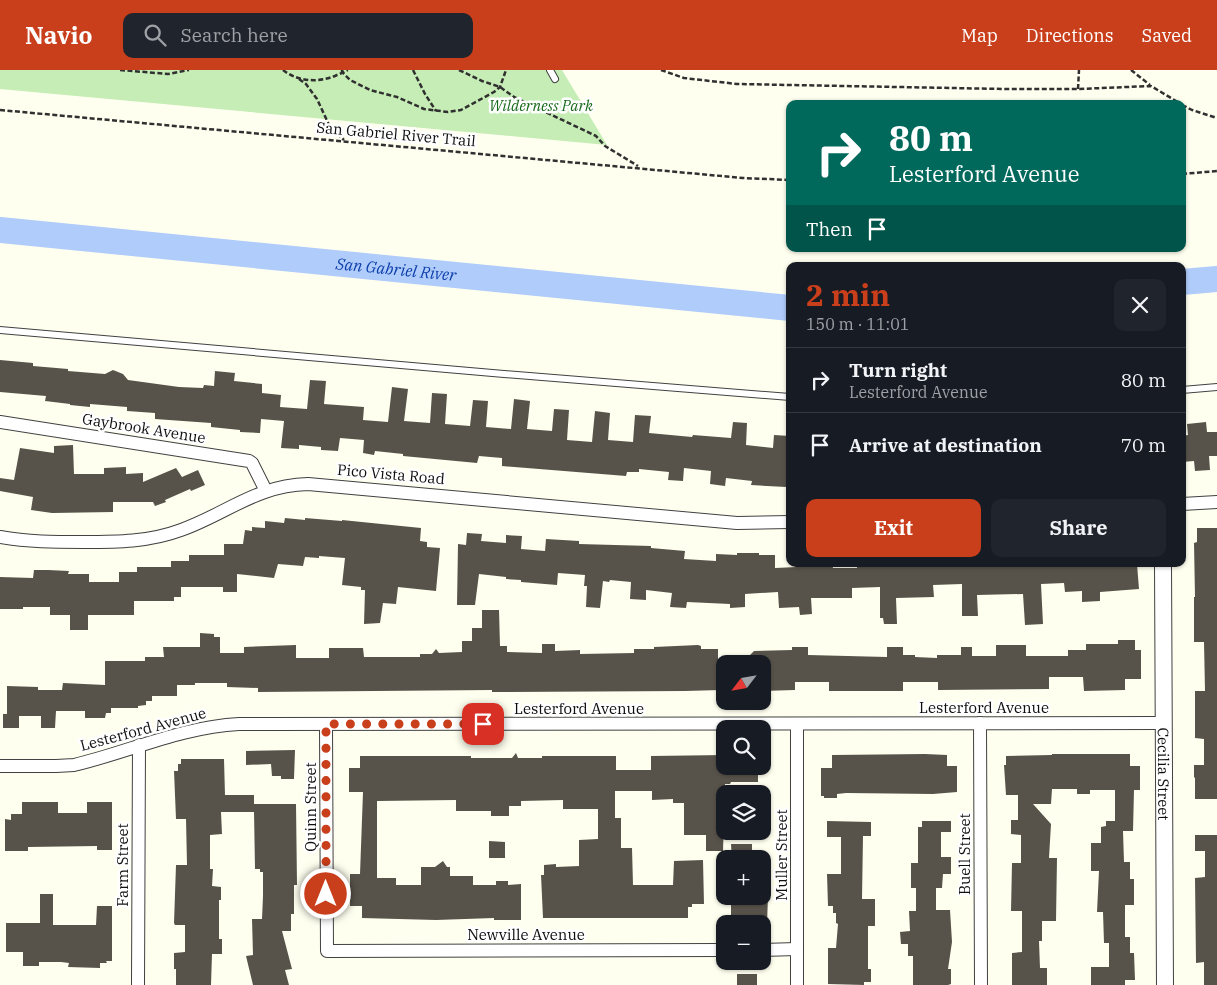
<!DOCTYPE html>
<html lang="en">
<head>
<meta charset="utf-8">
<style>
	:root { --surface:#171b24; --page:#20242c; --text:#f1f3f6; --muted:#9ea1a6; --line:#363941; --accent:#c93e1b }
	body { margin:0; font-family:"IBM Plex Serif",serif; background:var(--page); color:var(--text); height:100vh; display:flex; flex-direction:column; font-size:19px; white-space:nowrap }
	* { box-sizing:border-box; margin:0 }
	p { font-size:16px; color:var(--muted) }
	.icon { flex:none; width:28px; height:28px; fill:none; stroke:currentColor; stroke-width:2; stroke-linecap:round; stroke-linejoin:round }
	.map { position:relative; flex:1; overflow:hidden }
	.sheet { position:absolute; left:786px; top:192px; width:400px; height:305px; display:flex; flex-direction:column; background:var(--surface); border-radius:10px; box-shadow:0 1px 4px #0004 }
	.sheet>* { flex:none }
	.top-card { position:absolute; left:786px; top:30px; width:400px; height:152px; border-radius:10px; box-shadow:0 1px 4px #0004; background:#00695c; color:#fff; overflow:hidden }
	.needle { width:32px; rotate:239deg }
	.fabs { position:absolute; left:716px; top:585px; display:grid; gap:10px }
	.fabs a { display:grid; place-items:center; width:55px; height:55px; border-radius:10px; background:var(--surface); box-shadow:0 1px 4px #0004; font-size:25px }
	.pin { position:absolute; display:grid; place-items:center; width:42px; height:42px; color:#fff; margin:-21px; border-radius:10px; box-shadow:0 2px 8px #0006 }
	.me { position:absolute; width:55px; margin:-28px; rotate:0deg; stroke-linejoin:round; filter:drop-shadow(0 0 4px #0008) }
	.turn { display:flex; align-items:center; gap:18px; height:105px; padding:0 20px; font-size:22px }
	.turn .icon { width:65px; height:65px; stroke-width:2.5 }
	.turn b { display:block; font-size:35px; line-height:42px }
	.then { display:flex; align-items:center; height:48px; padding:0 20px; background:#0003; gap:10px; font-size:19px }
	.round { display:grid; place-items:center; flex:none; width:52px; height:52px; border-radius:10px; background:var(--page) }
	.head { display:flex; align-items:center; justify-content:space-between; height:85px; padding:0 20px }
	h1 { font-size:30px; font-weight:700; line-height:38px; color:var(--accent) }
	.button { display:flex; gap:10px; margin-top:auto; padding:10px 20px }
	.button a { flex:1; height:58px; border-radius:10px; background:var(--accent); color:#fff; font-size:20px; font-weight:700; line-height:58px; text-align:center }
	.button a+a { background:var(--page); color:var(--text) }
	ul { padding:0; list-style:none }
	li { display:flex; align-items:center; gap:15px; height:65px; padding:0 20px; border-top:1px solid var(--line) }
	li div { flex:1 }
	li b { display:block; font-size:19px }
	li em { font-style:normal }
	header { display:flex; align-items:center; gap:30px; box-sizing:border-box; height:70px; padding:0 25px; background:var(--accent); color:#fff }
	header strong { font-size:24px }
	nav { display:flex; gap:28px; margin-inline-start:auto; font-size:18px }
	.search { width:350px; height:45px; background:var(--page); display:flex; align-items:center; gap:12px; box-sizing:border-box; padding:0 18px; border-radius:10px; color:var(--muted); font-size:19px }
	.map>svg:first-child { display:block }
	.green { fill:#c5edb5 }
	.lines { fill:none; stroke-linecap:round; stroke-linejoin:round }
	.river { stroke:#b0ccfb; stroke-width:26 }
	.building { fill:#58534a }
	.service-casing { stroke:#414141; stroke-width:8 }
	.minor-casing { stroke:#414141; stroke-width:14 }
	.tertiary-casing { stroke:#414141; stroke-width:18 }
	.path { stroke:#303030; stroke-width:2.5; stroke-dasharray:5 2.5; stroke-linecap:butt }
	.service { stroke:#fff; stroke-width:6 }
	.minor { stroke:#fff; stroke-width:12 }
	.tertiary { stroke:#fff; stroke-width:16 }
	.route { stroke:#c93e1b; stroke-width:9; stroke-dasharray:0 16.2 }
	.labels { text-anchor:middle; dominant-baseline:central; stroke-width:5; stroke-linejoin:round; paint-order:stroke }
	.park-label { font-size:15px; font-style:italic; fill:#196b1c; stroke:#fff }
	.street-label { font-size:15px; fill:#0e0e0e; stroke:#fff }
	.water-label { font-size:16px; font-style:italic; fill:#0d3faa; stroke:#fff }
</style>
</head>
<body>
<header>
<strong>Navio</strong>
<div class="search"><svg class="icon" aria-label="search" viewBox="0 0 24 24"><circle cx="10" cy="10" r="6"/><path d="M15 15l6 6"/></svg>Search here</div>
<nav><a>Map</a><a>Directions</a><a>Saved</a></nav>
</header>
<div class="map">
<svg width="1217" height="915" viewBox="0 0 1217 915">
	<rect width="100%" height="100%" fill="#feffef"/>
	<polygon class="green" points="0,0 562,0 607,75 0,19"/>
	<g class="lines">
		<g class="river">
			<path id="s1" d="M 0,160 L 790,238"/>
			<polyline points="1182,212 1217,209"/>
		</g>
	</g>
	<g class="building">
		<polygon points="0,290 33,293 33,296 68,299 68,301 105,304 113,300 123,304 128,310 179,317 203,318 204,315 214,316 215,301 235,303 234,311 262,314 262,323 281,325 280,337 307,339 310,310 326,311 324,334 364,337 363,350 388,352 392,317 408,319 404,351 430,353 432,323 447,324 445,354 470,356 473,330 488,331 486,357 511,359 514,329 530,331 527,359 552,361 554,339 569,340 567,370 592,372 595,341 610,343 608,370 633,372 635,345 651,346 649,363 692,367 693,365 731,368 733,352 747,353 746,375 773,378 774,365 790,366 790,403 787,402 786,417 751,415 752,411 726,408 725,416 710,414 711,401 684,398 683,411 668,410 669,402 639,399 639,402 627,402 626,406 502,396 502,388 479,386 477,393 403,386 403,384 375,381 374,385 363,383 364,370 340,368 338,381 321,380 321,377 299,375 299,379 281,378 284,351 261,349 260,363 240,362 240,360 211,357 211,353 155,349 155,343 127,341 127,337 90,334 90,337 70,335 70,334 45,331 46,326 0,322"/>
		<polygon points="1206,352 1207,362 1217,362 1217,386 1209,386 1210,400 1195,401 1194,391 1182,392 1182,366 1188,365 1187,354"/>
		<polygon points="73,375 74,404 104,404 104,398 126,397 126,404 143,403 143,412 176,398 182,407 198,400 205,415 191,421 190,419 165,430 166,432 155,436 153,432 113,432 113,442 52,443 31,440 33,427 0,421 0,408 14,410 20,378 54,383 54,376"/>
		<polygon points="285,448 305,450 305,448 342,451 342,450 421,458 420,471 427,472 427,477 440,478 436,521 398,517 396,534 383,533 380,553 364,554 365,520 361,520 361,517 342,515 345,488 319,486 319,488 305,487 303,496 278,494 274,508 237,504 237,522 223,522 223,517 181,517 181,527 174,527 174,531 134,531 134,545 88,545 88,560 70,560 70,545 50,545 50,537 23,537 23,539 0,539 0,507 33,508 34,500 48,500 69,501 68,504 89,504 89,512 119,512 119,502 137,502 137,497 171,497 171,491 189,491 189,485 224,485 224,474 243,474 245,460 252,461 252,457 265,458 265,451 284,453"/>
		<polygon points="1197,458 1217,458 1217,729 1195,729 1195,708 1194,707 1194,695 1204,695 1204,669 1195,668 1195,621 1205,621 1204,572 1194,572 1194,527 1195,527 1194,473 1197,472"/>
		<polygon points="467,463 482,464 481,471 506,473 506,465 522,466 521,479 545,481 546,469 579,471 579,474 651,476 651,478 685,481 684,489 716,491 716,484 737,485 737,483 759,483 759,485 775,485 775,498 797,497 797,494 832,494 833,498 857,498 857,494 1137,494 1139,519 1100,522 1100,531 1082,532 1082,521 1065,522 1064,513 1041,514 1043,554 1025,555 1023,524 977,525 978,546 962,546 962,514 933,515 934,527 896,528 897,554 884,554 883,548 880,548 880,517 852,518 852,528 811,528 812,544 800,545 799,537 779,538 778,522 745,524 745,537 730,538 730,534 687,532 686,538 670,537 672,523 646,520 646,530 630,529 631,512 610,510 609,512 603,511 600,538 586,537 587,516 584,516 585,505 558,503 557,515 521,512 521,510 506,509 506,507 479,504 475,535 457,535 458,474 466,475"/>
		<polygon points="482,540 499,540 500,576 507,576 507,582 542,583 542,574 555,574 555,581 580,580 580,584 634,583 634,579 654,579 654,577 698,575 701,576 701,579 718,579 718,589 725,589 725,609 722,609 721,620 685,621 492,622 492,620 258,622 258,618 227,617 227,613 195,613 195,615 177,615 177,626 152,626 152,631 146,631 146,635 138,636 138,638 111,638 111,643 106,643 105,648 85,648 85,641 56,641 55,658 41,658 41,646 19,646 19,658 3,658 3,644 7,644 7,616 38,617 38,620 62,620 63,613 105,615 105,591 145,591 145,587 164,587 163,577 200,577 200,563 214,564 214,567 220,567 220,583 244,583 244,577 296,575 296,588 329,588 329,578 363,578 364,587 420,587 420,584 432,584 436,579 439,583 462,582 462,571 472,571 472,558 482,558"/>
		<polygon points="1118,570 1135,570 1135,580 1141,580 1141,609 1125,609 1125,620 1084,621 1083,607 1049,607 1049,619 938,620 938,612 903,612 903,621 829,621 829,612 795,612 795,620 762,621 762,594 741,594 754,581 792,580 792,577 808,577 808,585 887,587 887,577 903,577 903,585 915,585 915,587 937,588 937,585 961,585 961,577 972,577 972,586 996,586 996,575 1026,575 1026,586 1068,586 1068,580 1086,580 1086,574 1118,574"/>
		<polygon points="295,680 294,709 281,709 281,706 272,706 271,694 246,695 246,681"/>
		<polygon points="516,683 518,688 542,688 542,686 616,686 616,700 651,700 651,686 725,685 725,696 758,696 758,712 731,712 730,714 725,714 723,781 706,781 706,765 684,765 684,733 673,733 673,729 652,730 652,721 615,721 615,748 621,748 621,778 632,778 633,815 673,815 674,791 703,790 704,834 692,834 692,837 688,837 688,848 543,848 541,805 544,805 544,795 556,794 556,797 579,796 579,770 598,769 598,739 563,739 563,730 521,731 521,736 509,736 509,746 491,746 491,741 456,741 456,730 377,731 377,808 396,808 396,815 421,815 421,797 435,797 443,791 447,797 450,797 450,806 473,806 473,815 496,815 496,811 508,811 508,815 521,814 521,850 494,850 494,848 436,850 362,848 362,836 350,836 350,804 360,804 363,722 349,722 349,698 360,698 360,686 471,686 471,688 512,688"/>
		<polygon points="925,684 947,685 947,696 957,696 957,722 933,724 846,723 837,724 837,728 824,728 824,726 821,726 821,698 832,698 832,685"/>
		<polygon points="1052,684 1130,684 1130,696 1140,696 1140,720 1134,720 1133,761 1123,761 1124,792 1130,792 1130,809 1134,809 1134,835 1125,835 1125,867 1130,867 1130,883 1134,883 1135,910 1125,910 1125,915 1091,915 1091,897 1109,897 1109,873 1104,873 1103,842 1097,842 1099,801 1091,801 1091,773 1101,773 1101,757 1106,756 1106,751 1115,751 1115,720 1090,720 1090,724 1077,724 1077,719 1052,719 1051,734 1033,734 1051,754 1049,788 1057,788 1056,851 1042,851 1042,871 1039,871 1040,898 1047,898 1047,915 1012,915 1012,883 1022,882 1022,841 1011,841 1012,793 1021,793 1021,765 1011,764 1011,750 1018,750 1018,725 1006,725 1004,695 1006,695 1006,686 1052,685"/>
		<polygon points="181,689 224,689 225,725 254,725 254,734 296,734 297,815 294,815 294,844 291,844 291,861 282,861 292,899 285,900 289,915 253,915 246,886 253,885 252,849 262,849 263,826 263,802 260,802 260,799 255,799 254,742 221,742 222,764 210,765 210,799 213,799 212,816 221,817 221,830 219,830 219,869 222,869 222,884 212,884 211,915 176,915 176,899 174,899 174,883 185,882 185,855 175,855 174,853 176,795 187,795 186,749 176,749 174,701 178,701 178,694 181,694"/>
		<polygon points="22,732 58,732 58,743 87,743 87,732 112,732 112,780 97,780 97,776 28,777 28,781 5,781 5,749 11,750 11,744 22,744"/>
		<polygon points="827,751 871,752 871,766 863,766 862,829 875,829 875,856 868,856 868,899 871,899 871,912 864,912 864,915 828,914 828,878 836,878 838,854 836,853 836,843 833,843 833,836 828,836 827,804 841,804 841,767 827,767"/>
		<polygon points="922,751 951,751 951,762 941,762 941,787 951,787 951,804 943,804 942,818 936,818 936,840 950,840 952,872 948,899 951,899 951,914 948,915 913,915 913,886 908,886 908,874 901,874 900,862 910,861 909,841 916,841 916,818 911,818 911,793 918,793 918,757 922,757"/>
		<polygon points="1195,765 1217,765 1217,915 1204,915 1204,892 1196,893 1195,808 1205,807 1205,781 1195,781"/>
		<polygon points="489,771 505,772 505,788 489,788"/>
		<polygon points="731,774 752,774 752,789 732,789"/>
		<polygon points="40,824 53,824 53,855 96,855 97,836 112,836 112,891 106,891 107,893 100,893 100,898 68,897 69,893 61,892 39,892 39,896 23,896 23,882 6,882 6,853 40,853"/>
		<polygon points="731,826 768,826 767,854 731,854"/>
		<rect x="737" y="904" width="20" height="11"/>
	</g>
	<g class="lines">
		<defs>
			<g id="service">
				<polyline points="550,0 555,9"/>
				<polyline points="0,260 504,304 790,327"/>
				<polyline points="1182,320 1217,317"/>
			</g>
			<g id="minor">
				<polyline points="0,352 249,391 252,393 266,421"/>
				<polyline points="1182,434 1217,432"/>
				<path d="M 0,467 C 28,472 55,472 83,472 C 117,472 149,472 181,460 C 226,444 257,415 308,414 L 737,453 L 790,452"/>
				<polyline points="980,653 981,915"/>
				<polyline points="326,654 327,881 725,880"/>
				<polyline points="797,654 797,915"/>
				<path d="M 0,696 L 56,696 L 74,695 C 129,682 181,657 239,654 L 1164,653"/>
				<polyline points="762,880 797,879"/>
				<polyline points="138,915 139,675"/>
			</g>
			<g id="tertiary">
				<path id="s2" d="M 1163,494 L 1165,915"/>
			</g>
		</defs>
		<use href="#service" class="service-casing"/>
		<use href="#minor" class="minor-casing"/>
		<use href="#tertiary" class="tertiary-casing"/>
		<g class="path">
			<polyline points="120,0 168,4 189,0"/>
			<path d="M 283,0 C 298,12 320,13 337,5 C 341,4 344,1 348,0"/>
			<polyline points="342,0 342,2 350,10 370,20 397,27 424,39 448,42 461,40 494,22 500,17 506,0"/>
			<polyline points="413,0 425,24 436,41"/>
			<polyline points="459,0 482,11 500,17 514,27 596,66 605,76 638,96"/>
			<polyline points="661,0 684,8 737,14 1005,19 1078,19 1151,16 1181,34"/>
			<polyline points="1131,0 1150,15"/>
			<polyline points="299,9 306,14 317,29 330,57 344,70"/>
			<polyline points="1078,19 1079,0"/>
			<polyline points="1182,35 1192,40 1217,48"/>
			<polyline points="0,40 743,108 790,110"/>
			<polyline points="1182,104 1217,101"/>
		</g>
		<use href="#service" class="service"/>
		<use href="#minor" class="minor"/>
		<use href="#tertiary" class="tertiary"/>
	</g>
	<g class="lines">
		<polyline class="route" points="326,824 326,654 483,654"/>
	</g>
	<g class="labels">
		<g class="park-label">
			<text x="541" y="35">Wilderness Park</text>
		</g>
		<g class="street-label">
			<text transform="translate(396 64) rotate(5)">San Gabriel River Trail</text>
			<text transform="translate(144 358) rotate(9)">Gaybrook Avenue</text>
			<text transform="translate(391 404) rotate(5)">Pico Vista Road</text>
			<text x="984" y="637">Lesterford Avenue</text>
			<text x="579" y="638">Lesterford Avenue</text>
			<text transform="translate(143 659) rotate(-15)">Lesterford Avenue</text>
			<text stroke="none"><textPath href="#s2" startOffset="210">Cecilia Street</textPath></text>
			<text transform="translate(310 737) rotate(-90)">Quinn Street</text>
			<text transform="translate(964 784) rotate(-90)">Buell Street</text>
			<text transform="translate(781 785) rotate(-90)">Muller Street</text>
			<text transform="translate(122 795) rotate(-90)">Farm Street</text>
			<text x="526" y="864">Newville Avenue</text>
		</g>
		<g class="water-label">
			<text stroke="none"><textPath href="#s1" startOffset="398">San Gabriel River</textPath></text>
		</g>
	</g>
</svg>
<div class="fabs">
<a><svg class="needle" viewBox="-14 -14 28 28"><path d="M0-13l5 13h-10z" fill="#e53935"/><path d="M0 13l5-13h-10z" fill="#9ea1a6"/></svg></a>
<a><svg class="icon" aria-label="search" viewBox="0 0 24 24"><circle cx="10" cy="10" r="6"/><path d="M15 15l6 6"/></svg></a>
<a><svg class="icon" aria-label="layers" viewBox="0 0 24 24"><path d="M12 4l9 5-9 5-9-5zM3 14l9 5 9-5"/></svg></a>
<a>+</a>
<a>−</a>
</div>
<div class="pin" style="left:483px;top:654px;background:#d93025"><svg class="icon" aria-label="arrive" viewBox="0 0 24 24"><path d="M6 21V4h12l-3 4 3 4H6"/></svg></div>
<svg class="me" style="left:326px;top:824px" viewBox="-20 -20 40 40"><circle r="17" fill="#c93e1b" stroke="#fff" stroke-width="3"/><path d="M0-11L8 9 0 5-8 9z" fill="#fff"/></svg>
<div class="top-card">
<div class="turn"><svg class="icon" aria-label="right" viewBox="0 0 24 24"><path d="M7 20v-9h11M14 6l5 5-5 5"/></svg><div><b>80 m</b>Lesterford Avenue</div></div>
<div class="then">Then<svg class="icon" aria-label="arrive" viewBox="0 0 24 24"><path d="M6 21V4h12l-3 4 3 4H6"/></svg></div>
</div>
<section class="sheet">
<div class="head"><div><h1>2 min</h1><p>150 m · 11:01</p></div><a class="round"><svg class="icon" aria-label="close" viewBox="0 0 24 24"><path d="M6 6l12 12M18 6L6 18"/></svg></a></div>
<ul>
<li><svg class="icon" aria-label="right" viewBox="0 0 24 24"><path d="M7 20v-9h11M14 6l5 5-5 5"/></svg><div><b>Turn right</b><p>Lesterford Avenue</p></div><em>80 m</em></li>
<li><svg class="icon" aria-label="arrive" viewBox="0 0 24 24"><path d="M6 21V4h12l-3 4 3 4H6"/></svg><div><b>Arrive at destination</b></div><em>70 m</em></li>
</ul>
<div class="button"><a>Exit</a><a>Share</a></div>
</section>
</div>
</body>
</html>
